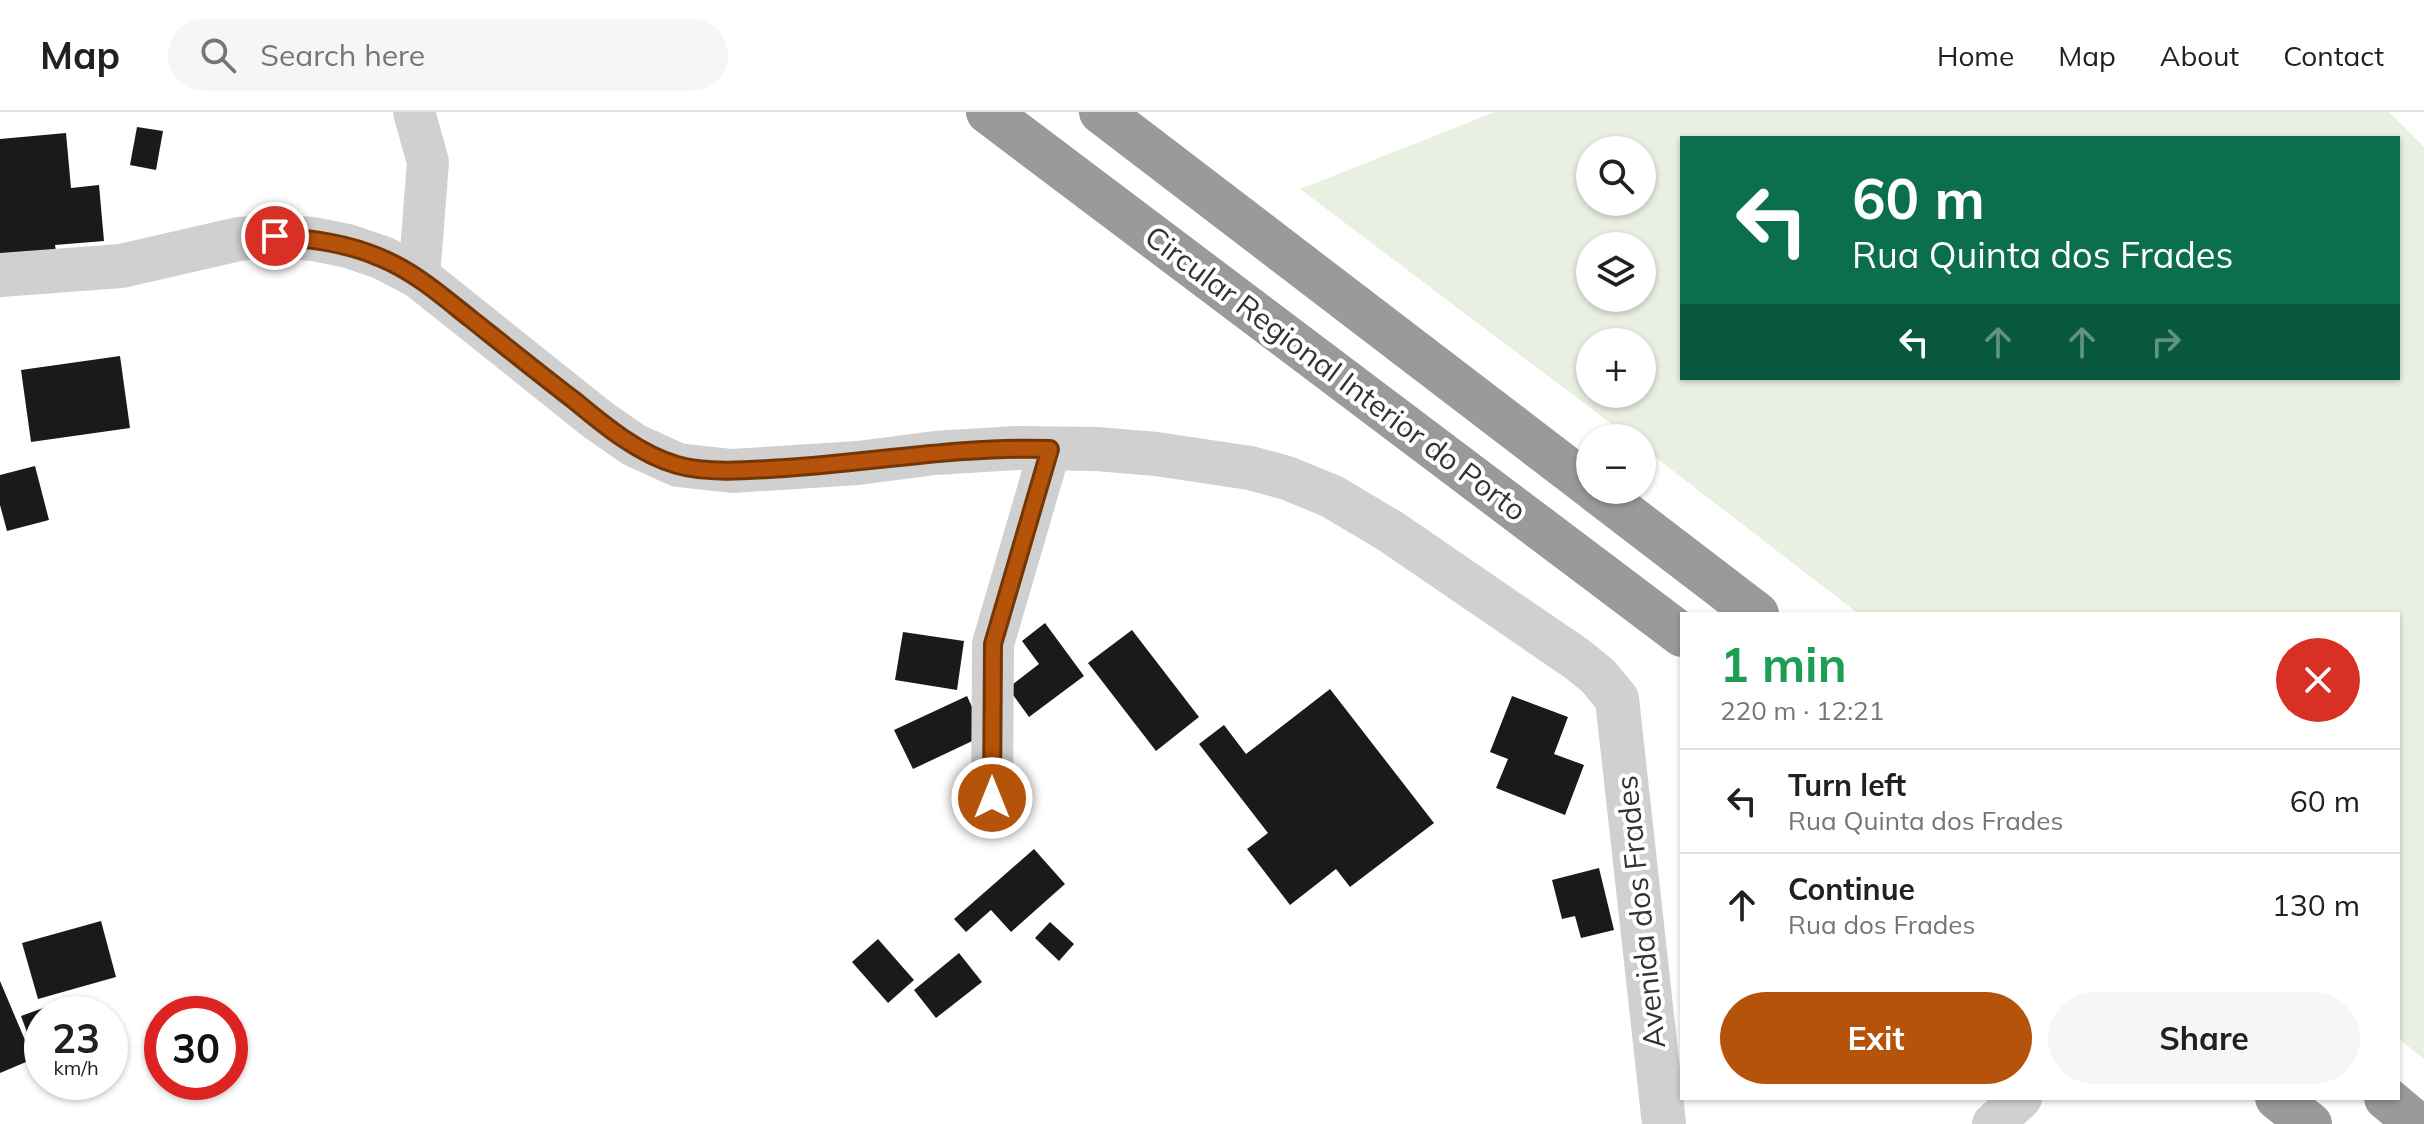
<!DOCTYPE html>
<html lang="en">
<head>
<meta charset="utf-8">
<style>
	:root { --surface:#fff; --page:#f6f6f6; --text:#202124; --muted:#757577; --line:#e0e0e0; --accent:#b45309 }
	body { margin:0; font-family:Mulish,sans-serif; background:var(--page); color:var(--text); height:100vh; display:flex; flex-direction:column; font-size:30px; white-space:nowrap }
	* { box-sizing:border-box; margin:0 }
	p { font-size:26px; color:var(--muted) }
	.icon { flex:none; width:44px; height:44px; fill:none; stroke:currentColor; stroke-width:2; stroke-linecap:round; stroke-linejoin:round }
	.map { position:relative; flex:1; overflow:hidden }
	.sheet { position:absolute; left:1680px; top:500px; width:720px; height:488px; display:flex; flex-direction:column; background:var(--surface); border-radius:0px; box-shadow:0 2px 6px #0004 }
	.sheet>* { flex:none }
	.hud { position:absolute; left:1680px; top:24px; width:720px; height:244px; border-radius:0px; box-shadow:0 2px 6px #0004; background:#0b6e4f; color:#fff; overflow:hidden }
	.buttons { position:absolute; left:1576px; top:24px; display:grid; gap:16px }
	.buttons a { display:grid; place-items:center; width:80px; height:80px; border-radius:50%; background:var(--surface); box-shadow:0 2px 6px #0004; font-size:40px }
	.speed { position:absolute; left:24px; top:884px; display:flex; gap:16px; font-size:40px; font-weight:700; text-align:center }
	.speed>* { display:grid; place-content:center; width:104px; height:104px; border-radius:50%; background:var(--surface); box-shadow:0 2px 6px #0004; line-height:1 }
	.speed small { font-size:20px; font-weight:400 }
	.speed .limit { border:12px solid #d22; background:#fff; color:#111 }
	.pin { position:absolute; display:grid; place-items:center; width:68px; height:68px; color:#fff; margin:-34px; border:4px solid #fff; border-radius:50%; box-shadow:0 2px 8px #0007 }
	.me { position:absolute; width:88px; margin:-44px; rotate:0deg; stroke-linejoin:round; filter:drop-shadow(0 0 6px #0008) }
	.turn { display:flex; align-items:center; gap:28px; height:168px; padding:0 40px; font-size:36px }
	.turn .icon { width:104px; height:104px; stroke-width:2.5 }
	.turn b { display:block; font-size:56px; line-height:68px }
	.lanes { display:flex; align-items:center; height:76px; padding:0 40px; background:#0003; justify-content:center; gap:40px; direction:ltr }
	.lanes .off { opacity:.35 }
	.round { display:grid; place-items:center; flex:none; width:84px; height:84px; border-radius:42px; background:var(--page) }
	.head { display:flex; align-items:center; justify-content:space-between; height:136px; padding:0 40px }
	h1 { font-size:48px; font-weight:700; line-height:60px; color:#1e9e55 }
	.cta { display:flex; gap:16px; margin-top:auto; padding:16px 40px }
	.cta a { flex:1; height:92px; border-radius:48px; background:var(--accent); color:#fff; font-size:32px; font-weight:700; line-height:92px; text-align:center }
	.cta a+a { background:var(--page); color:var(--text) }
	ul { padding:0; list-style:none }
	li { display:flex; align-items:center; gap:24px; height:104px; padding:0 40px; border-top:2px solid var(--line) }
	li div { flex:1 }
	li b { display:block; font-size:30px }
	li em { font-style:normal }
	header { display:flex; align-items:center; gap:48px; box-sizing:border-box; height:112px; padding:0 40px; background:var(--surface); border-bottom:2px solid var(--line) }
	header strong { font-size:38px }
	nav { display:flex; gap:44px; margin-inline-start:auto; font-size:28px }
	.search { width:560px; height:72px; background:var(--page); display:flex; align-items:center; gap:20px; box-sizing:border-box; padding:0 28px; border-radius:44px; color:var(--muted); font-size:30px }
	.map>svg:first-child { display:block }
	.green { fill:#e9f0e1; fill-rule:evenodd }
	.building { fill:#1a1a1a }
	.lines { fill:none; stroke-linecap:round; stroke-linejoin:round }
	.minor { stroke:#d0d0d0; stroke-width:42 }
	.tertiary { stroke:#d0d0d0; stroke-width:44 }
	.motorway { stroke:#9a9a9a; stroke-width:44 }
	.route-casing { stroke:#753606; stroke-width:20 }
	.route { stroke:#b45309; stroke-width:14 }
	.labels { text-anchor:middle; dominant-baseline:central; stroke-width:8; stroke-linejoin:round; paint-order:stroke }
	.street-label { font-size:30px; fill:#333; stroke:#fff }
</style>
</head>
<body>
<header>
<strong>Map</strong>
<div class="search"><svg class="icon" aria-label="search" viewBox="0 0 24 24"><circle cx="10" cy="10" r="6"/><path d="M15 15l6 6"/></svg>Search here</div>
<nav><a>Home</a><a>Map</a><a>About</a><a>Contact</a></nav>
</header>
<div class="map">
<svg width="2424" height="1012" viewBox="0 0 2424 1012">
	<rect width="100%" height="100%" fill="#fff"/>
	<path class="green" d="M 1495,0 L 2389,0 L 2424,35 L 2424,947 L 2398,926 L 2398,502 L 1859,502 L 1642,335 L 1642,326 L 1630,326 L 1300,77 ZM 1682,26 L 2398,26 L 2398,266 L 1682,266 ZM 1590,38 L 1642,38 L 1642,90 L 1590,90 ZM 1590,134 L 1642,134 L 1642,186 L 1590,186 ZM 1590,230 L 1642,230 L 1642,282 L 1590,282 Z"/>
	<g class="building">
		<polygon points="137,15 163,19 156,58 130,53"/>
		<polygon points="66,21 71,76 99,73 104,129 55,133 56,139 0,144 0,27"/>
		<polygon points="120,244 130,316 31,330 21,258"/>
		<polygon points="35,354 49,408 7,419 0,393 0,363"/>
		<polygon points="1045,511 1084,564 1029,605 1008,576 1039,552 1022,529"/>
		<polygon points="1132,518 1199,605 1156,639 1088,551"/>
		<polygon points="903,520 964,529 957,578 895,568"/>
		<polygon points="1330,577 1434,711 1350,775 1336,757 1290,793 1247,737 1268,721 1199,632 1224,613 1246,642"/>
		<polygon points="967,584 985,623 913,657 894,618"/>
		<polygon points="1512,584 1568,605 1554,642 1584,653 1565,703 1496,676 1508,647 1490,640"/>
		<polygon points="1034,737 1065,772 1011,820 991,798 966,820 954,807"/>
		<polygon points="1599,756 1614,818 1581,826 1575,804 1562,807 1552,768"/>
		<polygon points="101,809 116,865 38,887 22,831"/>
		<polygon points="1050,810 1074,832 1059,849 1035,826"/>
		<polygon points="878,827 914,868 888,891 852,850"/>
		<polygon points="959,841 982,870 936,906 914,878"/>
		<polygon points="0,869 33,947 0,961"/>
		<polygon points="68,887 73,902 42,902 42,961 21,904"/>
	</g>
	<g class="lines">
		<g class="minor">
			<polyline points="414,0 428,50 419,165"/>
			<polyline points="992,686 993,532 1050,337"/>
			<polyline points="1993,1012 2021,986"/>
		</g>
		<polyline class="tertiary" points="0,163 121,154 239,127 275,124 313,127 348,134 383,146 419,165 598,308 634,333 678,353 732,359 858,351 935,341 1017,336 1097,337 1156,342 1250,356 1287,366 1331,384 1390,419 1577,547 1598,564 1617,587 1664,1012"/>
		<g class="motorway">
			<polyline points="988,0 1682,523"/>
			<polyline points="1101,0 1590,374"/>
			<polyline points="1595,378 1757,502"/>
			<polyline points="2277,986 2310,1012"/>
			<polyline points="2386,986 2417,1012"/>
		</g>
	</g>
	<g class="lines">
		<defs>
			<path id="route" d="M 275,124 C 312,127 347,131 381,146 C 415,160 442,184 471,207 C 505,234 540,262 575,289 C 605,314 639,342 677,353 C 708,362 753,358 785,356 C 874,350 962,334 1050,337 L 993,532 L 992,686"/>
		</defs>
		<use href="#route" class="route-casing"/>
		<use href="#route" class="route"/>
	</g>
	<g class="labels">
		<g class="street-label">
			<text transform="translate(1336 261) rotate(37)">Circular Regional Interior do Porto</text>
			<text transform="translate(1640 800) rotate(-96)">Avenida dos Frades</text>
		</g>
	</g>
</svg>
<div class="buttons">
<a><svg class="icon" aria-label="search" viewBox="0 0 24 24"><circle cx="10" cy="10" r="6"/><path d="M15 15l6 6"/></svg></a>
<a><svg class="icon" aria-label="layers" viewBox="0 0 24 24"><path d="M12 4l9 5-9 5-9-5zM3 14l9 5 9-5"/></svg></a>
<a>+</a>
<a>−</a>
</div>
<div class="speed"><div>23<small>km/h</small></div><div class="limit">30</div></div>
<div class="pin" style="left:275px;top:124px;background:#d93025"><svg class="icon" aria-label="arrive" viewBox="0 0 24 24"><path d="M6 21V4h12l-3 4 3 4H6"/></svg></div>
<svg class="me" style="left:992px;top:686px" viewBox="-20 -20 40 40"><circle r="17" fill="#b45309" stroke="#fff" stroke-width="3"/><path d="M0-11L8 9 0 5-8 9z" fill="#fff"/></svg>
<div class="hud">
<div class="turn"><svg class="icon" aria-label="left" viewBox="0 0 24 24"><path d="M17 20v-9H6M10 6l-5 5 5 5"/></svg><div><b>60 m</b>Rua Quinta dos Frades</div></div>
<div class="lanes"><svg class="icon" aria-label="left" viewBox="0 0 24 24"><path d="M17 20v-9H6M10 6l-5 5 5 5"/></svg><svg class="icon off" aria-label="ahead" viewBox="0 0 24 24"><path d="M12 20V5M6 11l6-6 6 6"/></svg><svg class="icon off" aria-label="ahead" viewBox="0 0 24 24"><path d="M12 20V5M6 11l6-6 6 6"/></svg><svg class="icon off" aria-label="right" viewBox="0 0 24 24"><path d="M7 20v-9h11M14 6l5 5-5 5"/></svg></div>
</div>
<section class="sheet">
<div class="head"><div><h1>1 min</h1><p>220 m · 12:21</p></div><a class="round" style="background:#d93025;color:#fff"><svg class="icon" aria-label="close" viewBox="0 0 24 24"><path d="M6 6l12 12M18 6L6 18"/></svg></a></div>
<ul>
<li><svg class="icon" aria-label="left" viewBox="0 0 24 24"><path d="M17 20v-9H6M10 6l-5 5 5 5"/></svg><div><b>Turn left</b><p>Rua Quinta dos Frades</p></div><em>60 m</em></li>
<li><svg class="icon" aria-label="ahead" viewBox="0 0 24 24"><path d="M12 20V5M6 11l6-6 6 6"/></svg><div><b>Continue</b><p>Rua dos Frades</p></div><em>130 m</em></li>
</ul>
<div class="cta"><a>Exit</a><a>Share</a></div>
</section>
</div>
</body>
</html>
